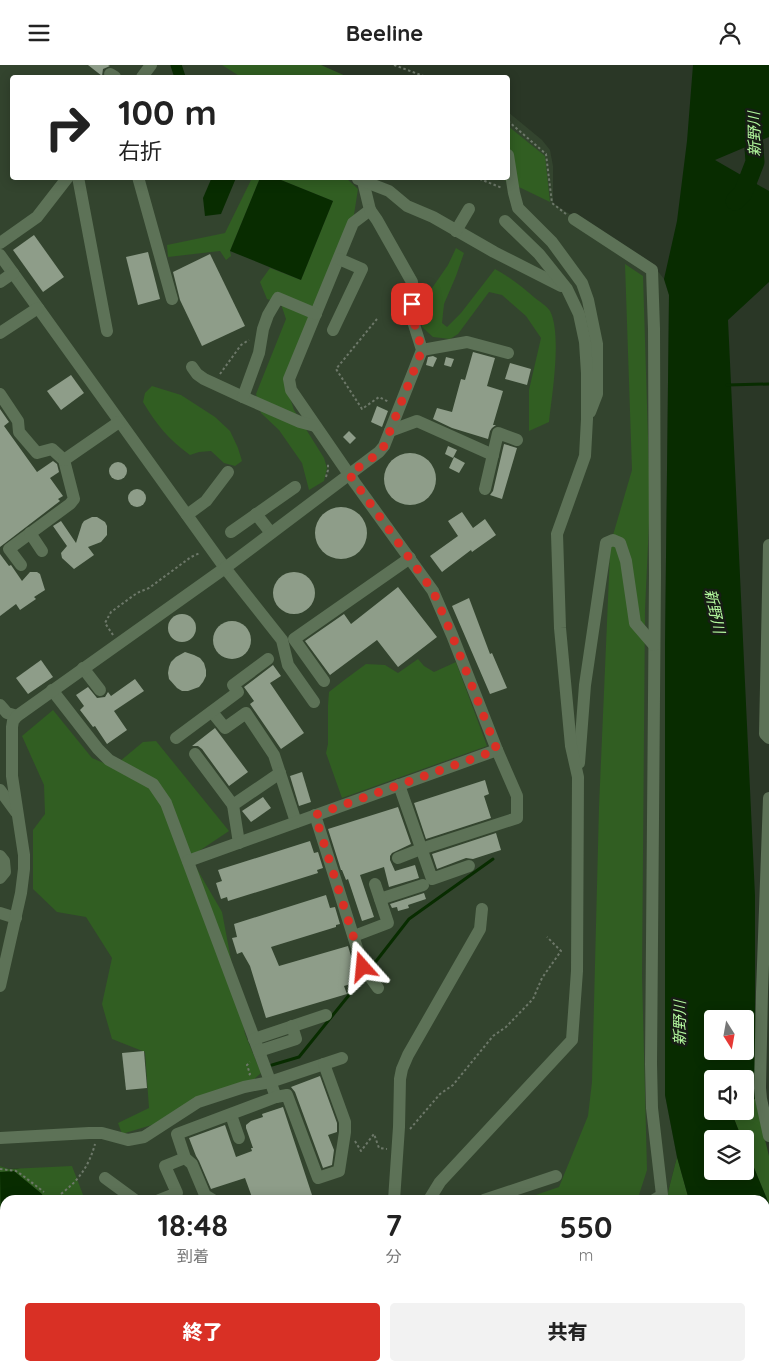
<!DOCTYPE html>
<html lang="ja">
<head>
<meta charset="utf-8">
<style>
	:root { --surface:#fff; --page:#f2f2f2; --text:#222; --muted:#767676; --accent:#d93025 }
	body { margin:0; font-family:Quicksand,"Noto Sans JP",sans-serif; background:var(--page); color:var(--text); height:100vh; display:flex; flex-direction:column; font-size:19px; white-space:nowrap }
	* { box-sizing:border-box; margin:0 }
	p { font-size:16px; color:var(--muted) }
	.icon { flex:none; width:28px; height:28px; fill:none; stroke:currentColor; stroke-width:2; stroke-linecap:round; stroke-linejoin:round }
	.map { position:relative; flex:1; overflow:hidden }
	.panel { position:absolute; left:0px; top:1130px; width:770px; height:176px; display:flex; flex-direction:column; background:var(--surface); border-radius:15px 15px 0 0; box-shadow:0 2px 12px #0003 }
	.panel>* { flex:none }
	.hud { position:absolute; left:10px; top:10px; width:500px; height:105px; border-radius:5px; box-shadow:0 2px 12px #0003; background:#fff; color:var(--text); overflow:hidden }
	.needle { width:32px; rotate:169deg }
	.tools { position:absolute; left:704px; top:945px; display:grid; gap:10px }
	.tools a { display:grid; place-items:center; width:50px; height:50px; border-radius:5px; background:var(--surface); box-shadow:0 2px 12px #0003; font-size:25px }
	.pin { position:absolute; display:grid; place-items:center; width:42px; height:42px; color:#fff; margin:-21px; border-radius:10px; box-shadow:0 2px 8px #0006 }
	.me { position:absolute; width:55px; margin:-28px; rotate:342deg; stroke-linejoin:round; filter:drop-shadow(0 0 4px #0008) }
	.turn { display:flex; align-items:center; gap:18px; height:105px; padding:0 25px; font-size:22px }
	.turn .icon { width:65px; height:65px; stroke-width:2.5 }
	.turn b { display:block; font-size:35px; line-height:42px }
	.eta { display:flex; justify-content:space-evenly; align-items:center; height:85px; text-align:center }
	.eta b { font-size:30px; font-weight:800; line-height:35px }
	.primary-button { display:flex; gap:10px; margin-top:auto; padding:10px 25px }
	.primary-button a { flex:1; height:58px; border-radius:5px; background:var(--accent); color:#fff; font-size:20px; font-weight:800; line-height:58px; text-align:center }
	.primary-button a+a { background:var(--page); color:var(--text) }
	header { display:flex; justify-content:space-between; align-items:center; height:65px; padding:0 25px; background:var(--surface); font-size:22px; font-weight:800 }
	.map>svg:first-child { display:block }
	.built { fill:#33442e }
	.green { fill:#315e22 }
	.water { fill:#082c00; fill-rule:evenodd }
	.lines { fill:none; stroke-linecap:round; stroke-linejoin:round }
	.stream { stroke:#082c00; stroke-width:3 }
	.canal { stroke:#082c00; stroke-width:11 }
	.river { stroke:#082c00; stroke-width:19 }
	.building { fill:#8e9d89 }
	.path { stroke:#6d7869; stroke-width:2; stroke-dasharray:2.5 2.5; stroke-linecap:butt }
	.minor { stroke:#5d7257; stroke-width:12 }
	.route { stroke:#d93025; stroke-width:9; stroke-dasharray:0 16.2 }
	.labels { text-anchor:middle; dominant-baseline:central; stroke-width:5; stroke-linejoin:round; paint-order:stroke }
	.water-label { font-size:15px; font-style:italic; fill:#b4f99f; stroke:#171d15 }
</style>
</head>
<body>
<header><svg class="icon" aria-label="menu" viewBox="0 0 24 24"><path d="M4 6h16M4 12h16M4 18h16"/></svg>Beeline<svg class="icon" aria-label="person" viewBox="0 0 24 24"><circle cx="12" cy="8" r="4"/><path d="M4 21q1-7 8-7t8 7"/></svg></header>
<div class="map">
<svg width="769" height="1306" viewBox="0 0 769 1306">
	<rect width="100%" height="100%" fill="#2a3726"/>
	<g class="built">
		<polygon points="0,0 265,0 283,12 12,12 12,112 508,112 508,47 542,75 550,85 553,101 553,138 565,146 653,200 664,214 669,230 665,581 665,1030 677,1092 666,1135 83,1135 18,1103 9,1104 0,1101"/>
		<polygon points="5,1249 5,1301 340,1301 340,1306 0,1306 0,1252"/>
	</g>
	<g class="green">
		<polygon points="222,0 321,0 348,12 241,12"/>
		<polygon points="508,61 545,91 550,137 500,113 508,112"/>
		<polygon points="252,113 260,113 230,186 231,191 226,195 220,186 168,192 167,180 225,168"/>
		<polygon points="276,113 346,113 358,124 353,156 285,317 294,345 324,393 327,403 324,416 309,425 302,398 279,365 261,348 256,329 286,254 281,239 267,234 260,217 270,203 301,215 333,136"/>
		<path d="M 456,183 L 464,188 L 456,211 L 444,239 L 442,258 L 447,262 L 461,248 L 495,204 C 510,212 522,222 535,233 C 540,237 547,241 550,246 C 562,269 552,330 549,357 L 529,366 L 529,325 L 541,273 L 526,251 L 502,230 L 489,227 L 458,269 L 450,274 L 433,272 L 422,262 L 421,239 L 448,200 Z"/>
		<polygon points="625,199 643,211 650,437 645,544 642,911 647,1105 638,1133 635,1135 521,1135 559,1122 588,1051 592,1017 599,742 610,488 611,477 632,405"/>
		<path d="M 152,321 L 181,330 L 215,352 L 230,366 L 238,383 L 242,396 L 235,401 L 224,398 L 211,386 L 199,387 L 190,390 C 169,375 156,359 143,337 L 145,328 Z"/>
		<polygon points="418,594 424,601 434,607 456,597 487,681 342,733 326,688 328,679 328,640 329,627 343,616 366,599 385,600 398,608"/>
		<polygon points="53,645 92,693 113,702 143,677 156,676 229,766 190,792 222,847 245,969 261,1008 244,1023 168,1055 122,1069 118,1058 149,1043 145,987 112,974 102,939 112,893 86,852 57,847 33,824 33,765 45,749 44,720 22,671"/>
		<polygon points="755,1034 769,1091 769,1139 745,1081 745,1074 742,1074 731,1046 745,1046 745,1037"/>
		<polygon points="677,1092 689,1135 666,1135"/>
		<polygon points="0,1101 9,1104 72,1101 85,1135 5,1135 5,1249 0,1252"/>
		<polygon points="765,1275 769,1280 769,1306 340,1306 340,1301 765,1301"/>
	</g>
	<g class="water">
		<path d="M 693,0 L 769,0 L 769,72 L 715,95 L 769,126 L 769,217 L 728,255 L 755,831 L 755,1034 L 745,1037 L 745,1014 L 712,1014 L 712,1046 L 731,1046 L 742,1074 L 712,1074 L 712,1106 L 745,1106 L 745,1081 L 769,1139 L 769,1280 L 765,1275 L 765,1135 L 689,1135 L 677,1092 L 665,1030 L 665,581 L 669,230 L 664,214 L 677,156 L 687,76 ZM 712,954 L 745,954 L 745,986 L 712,986 Z"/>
		<polygon points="212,112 236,113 221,149 205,151 203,133"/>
		<polygon points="260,113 276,113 333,136 301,215 230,186"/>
		<polygon points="14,1106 42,1129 44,1135 5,1135 5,1172 1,1173 0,1107"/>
	</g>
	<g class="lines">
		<g class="stream">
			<polyline points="727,320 769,319"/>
			<polyline points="370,904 409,854 493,794"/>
			<polyline points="272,1000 299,992 366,909"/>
		</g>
		<polyline class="canal" points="176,0 180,12"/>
		<polyline class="river" points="735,136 743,128 755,97 752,54"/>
	</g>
	<g class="building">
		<polygon points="88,0 108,0 110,1 103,4 102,11"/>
		<polygon points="34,170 64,212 43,227 13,185"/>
		<polygon points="148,187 160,234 138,240 126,192"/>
		<polygon points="210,189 245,261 202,281 180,235 173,207"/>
		<polygon points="473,287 495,293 487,321 503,326 493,360 496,360 492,363 490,366 488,374 452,363 433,354 437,343 452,347 461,314 465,315"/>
		<polygon points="433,291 437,293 433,302 426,300 428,292"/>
		<polygon points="446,292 454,294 451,302 444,300"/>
		<polygon points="510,298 531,304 527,320 505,314"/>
		<polygon points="71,310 84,328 61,345 47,326"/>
		<polygon points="377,341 388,346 382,362 371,357"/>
		<polygon points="0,344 9,357 4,361 37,407 53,396 57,399 59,407 50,413 63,431 58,434 60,436 0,482"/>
		<polygon points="349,366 356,373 350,379 343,372"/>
		<polygon points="504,379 517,383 502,434 490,430 493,426"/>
		<polygon points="448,381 457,385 453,393 445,389"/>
		<circle cx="410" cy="414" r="26"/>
		<polygon points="454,392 465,398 459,408 449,403"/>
		<circle cx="118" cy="406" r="9"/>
		<circle cx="137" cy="433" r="9"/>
		<circle cx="341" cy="468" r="26"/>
		<polygon points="462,447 473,463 485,454 496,470 472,487 471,485 442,507 430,491 458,471 448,456"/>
		<polygon points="92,452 97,452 105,457 107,461 107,470 101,477 88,482 94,490 74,504 62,493 61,488 67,481 53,461 61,456 76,478 82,459 84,456"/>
		<polygon points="0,489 9,501 11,500 22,516 30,507 37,507 40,509 45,525 34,532 36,534 20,545 16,539 0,551"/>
		<circle cx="294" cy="528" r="21"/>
		<polygon points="398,522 437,572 398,602 377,575 330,610 305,576 344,549 351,559"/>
		<polygon points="469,533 490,589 492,588 507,623 490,629 452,541"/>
		<circle cx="182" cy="563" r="14"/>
		<circle cx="232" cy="575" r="19"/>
		<polygon points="185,587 194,590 200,593 204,598 206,605 206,611 203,617 199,622 188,626 182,626 177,623 169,614 168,608 169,602 171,597 176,592"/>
		<polygon points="41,595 53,612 28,629 16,613"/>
		<polygon points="273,600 281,611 270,618 304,668 281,684 250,639 254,636 244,622"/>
		<polygon points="135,614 144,626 114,646 127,665 107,679 95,661 93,662 80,645 84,641 76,630 88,622 97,633 105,632 108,627 111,631"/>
		<polygon points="215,663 248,707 229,721 202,684 198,681 192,681"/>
		<polygon points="302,707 311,737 299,741 290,711"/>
		<polygon points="485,715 489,729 484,731 491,753 426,774 414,738"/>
		<polygon points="263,732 271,743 251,757 242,746"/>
		<polygon points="398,742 411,779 392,788 390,791 390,795 395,806 415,800 419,813 389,822 384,802 360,810 374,852 362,856 348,814 346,815 342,805 341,805 328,764"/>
		<polygon points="496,768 501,785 473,794 466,793 437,804 432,789"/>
		<polygon points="310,776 314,788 318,787 323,803 317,805 318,808 228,836 227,832 221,834 216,818 222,816 218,805"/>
		<polygon points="424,828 426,834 408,840 409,843 398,846 397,842 392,843 390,839"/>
		<polygon points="326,830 330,843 335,842 340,859 336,860 336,862 271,882 279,901 348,881 355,904 358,909 352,911 354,918 344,921 347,929 266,953 250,901 242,887 237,889 232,873 237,872 234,859"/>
		<polygon points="144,986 147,1023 126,1025 122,988"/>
		<polygon points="320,1011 337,1058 337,1067 328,1070 334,1085 332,1100 323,1103 295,1027 291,1022"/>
		<polygon points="283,1042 312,1130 291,1135 253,1135 245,1113 211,1124 199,1096 196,1091 189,1073 225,1060 236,1092 252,1086 251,1083 253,1083 246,1063 246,1060 251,1056 263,1052 262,1049"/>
	</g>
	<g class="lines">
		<g class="path">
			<polyline points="394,0 426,12"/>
			<polyline points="508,56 546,89 552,138 566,149"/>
			<polyline points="475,112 502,123"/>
			<polyline points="377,254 336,304 362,344 379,332 389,337"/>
			<polyline points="220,309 241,280 249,275"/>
			<polyline points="326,412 328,405 328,399"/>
			<polyline points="113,570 105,558 111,547 137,528 149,523 191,492 200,488"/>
			<polyline points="249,1010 250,1009 247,1000 250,997"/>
			<polyline points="410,1064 440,1029 453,1020 493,971 506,962 533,934 542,913 561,886 547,872"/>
			<polyline points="355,1076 361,1086 374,1069 379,1083 387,1084"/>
			<polyline points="0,1104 16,1106 22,1110 44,1127"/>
			<path d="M 61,1129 C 79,1115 89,1101 95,1079"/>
			<polyline points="10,1306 12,1301"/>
			<polyline points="16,1306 16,1301"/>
		</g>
		<g class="minor">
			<polyline points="110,9 115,12"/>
			<polyline points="142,12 151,0"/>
			<polyline points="508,90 514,128 518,143 552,177 582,218 588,235 597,279 597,329 590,347"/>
			<polyline points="78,112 107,266"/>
			<polyline points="138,112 172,234"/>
			<polyline points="362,112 370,145 353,158 289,314 291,325 355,418 433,526 452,570 497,685 517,731 517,753 421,784 398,793"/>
			<polyline points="358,114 389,126 407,141 433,152 494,187 561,221"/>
			<polyline points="574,154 652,205 654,264 655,510 651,999 652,1043 662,1130 654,1135"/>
			<polyline points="456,166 469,144"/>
			<polyline points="0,178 37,152 68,112"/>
			<polyline points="0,190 225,503 282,575 288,600 314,637"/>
			<polyline points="0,217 13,208"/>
			<polyline points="333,265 362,204 339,194"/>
			<polyline points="0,268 38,243"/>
			<polyline points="422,285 467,277 508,288"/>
			<polyline points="192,302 197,309 204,314 243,332 300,357 315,361"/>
			<polyline points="0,329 18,356 19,367 37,388 52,384 64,395 74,434 70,439 9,484 21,500"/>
			<polyline points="243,332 259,288 263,264 268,250 278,233 316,249"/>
			<polyline points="390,366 417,356 493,390"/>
			<polyline points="64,395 119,357"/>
			<polyline points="485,424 498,368 517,375"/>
			<polyline points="256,449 271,468"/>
			<polyline points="187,450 206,436 228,407"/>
			<polyline points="231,467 295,422"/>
			<polyline points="30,468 42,486"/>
			<polyline points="769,480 765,669 769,673"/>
			<polyline points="83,603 100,625"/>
			<polyline points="324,616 294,574 410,493"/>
			<polyline points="52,625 98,684 109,695 153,719 166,738 276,1032"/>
			<polyline points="0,640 7,648 17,651"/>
			<polyline points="212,647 225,663 246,648 274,690 296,757"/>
			<polyline points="176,673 238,627 233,620 268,594"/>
			<polyline points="195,689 233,740"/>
			<polyline points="579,698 585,620 606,478 613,475 620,478 626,496 635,558 654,580"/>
			<polyline points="399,720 432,814 469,801"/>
			<polyline points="0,725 16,747"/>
			<polyline points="769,733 762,927 760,1023 761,1034 769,1071"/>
			<polyline points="315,750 363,902 378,923"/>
			<polyline points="239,778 233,740 280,708"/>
			<polyline points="0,791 4,796 5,807 0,813"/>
			<polyline points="188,796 497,685"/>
			<polyline points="380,834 423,820"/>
			<polyline points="0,848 16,853"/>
			<polyline points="354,871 388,858 375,819"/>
			<polyline points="0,921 21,828 24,804 24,790 12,711 12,662 13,656 17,651 225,503 379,387 384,381 422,285 411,250 413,228 412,217 377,155 370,145"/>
			<polyline points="254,974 326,950"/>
			<polyline points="259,986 296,974 292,961"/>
			<polyline points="231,1050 239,1073"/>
			<polyline points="0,1073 89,1068 102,1068 128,1075 144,1072 198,1037 244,1022 270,1017 342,993"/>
			<polyline points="105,1113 135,1135"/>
			<polyline points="159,1135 177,1128 165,1101 185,1093"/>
			<polyline points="213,1135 205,1130 192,1099 185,1093 177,1069 276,1032 287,1030 318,1113 339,1106 345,1067 345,1057 324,999"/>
			<polyline points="394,1135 399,1062 400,1014 402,1004 408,990 480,864 482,844"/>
			<polyline points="429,1135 440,1117 572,975 577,906 578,712 571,681 560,563 557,469 585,391 587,354 587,308 585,277 579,249 567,224 539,189 505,156"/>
			<polyline points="484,1135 556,1111"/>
			<polyline points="0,1268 5,1267"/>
			<polyline points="0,1290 5,1291"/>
			<polyline points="35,1301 38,1306"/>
			<polyline points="304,1301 306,1306"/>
			<polyline points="333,1301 335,1306"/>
			<polyline points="476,1301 478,1306"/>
		</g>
	</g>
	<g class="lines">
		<polyline class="route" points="363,902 315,750 497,685 452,570 433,526 349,409 379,388 384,381 422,285 412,250 412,239"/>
	</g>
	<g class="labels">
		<g class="water-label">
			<text transform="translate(754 69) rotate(-91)">新野川</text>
			<text transform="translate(715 546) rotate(78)">新野川</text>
			<text transform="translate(679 958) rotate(-90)">新野川</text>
		</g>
	</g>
</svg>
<div class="tools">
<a><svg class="needle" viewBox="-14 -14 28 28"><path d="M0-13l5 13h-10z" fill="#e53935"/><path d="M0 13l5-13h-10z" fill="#767676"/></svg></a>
<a><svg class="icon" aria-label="sound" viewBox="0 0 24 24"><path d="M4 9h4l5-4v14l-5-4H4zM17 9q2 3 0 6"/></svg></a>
<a><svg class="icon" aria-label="layers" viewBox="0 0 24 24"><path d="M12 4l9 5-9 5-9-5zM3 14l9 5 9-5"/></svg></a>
</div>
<div class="pin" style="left:412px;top:239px;background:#d93025"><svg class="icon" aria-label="arrive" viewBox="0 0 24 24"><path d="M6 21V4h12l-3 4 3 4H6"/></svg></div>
<svg class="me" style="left:363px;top:902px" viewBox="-20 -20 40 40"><path d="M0-17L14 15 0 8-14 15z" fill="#d93025" stroke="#fff" stroke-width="4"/></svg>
<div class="hud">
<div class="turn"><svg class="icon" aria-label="right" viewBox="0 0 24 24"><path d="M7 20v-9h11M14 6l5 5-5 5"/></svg><div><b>100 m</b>右折</div></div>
</div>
<section class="panel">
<div class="eta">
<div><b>18:48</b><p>到着</p></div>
<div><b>7</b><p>分</p></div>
<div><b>550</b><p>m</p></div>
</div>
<div class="primary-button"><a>終了</a><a>共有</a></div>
</section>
</div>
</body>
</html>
